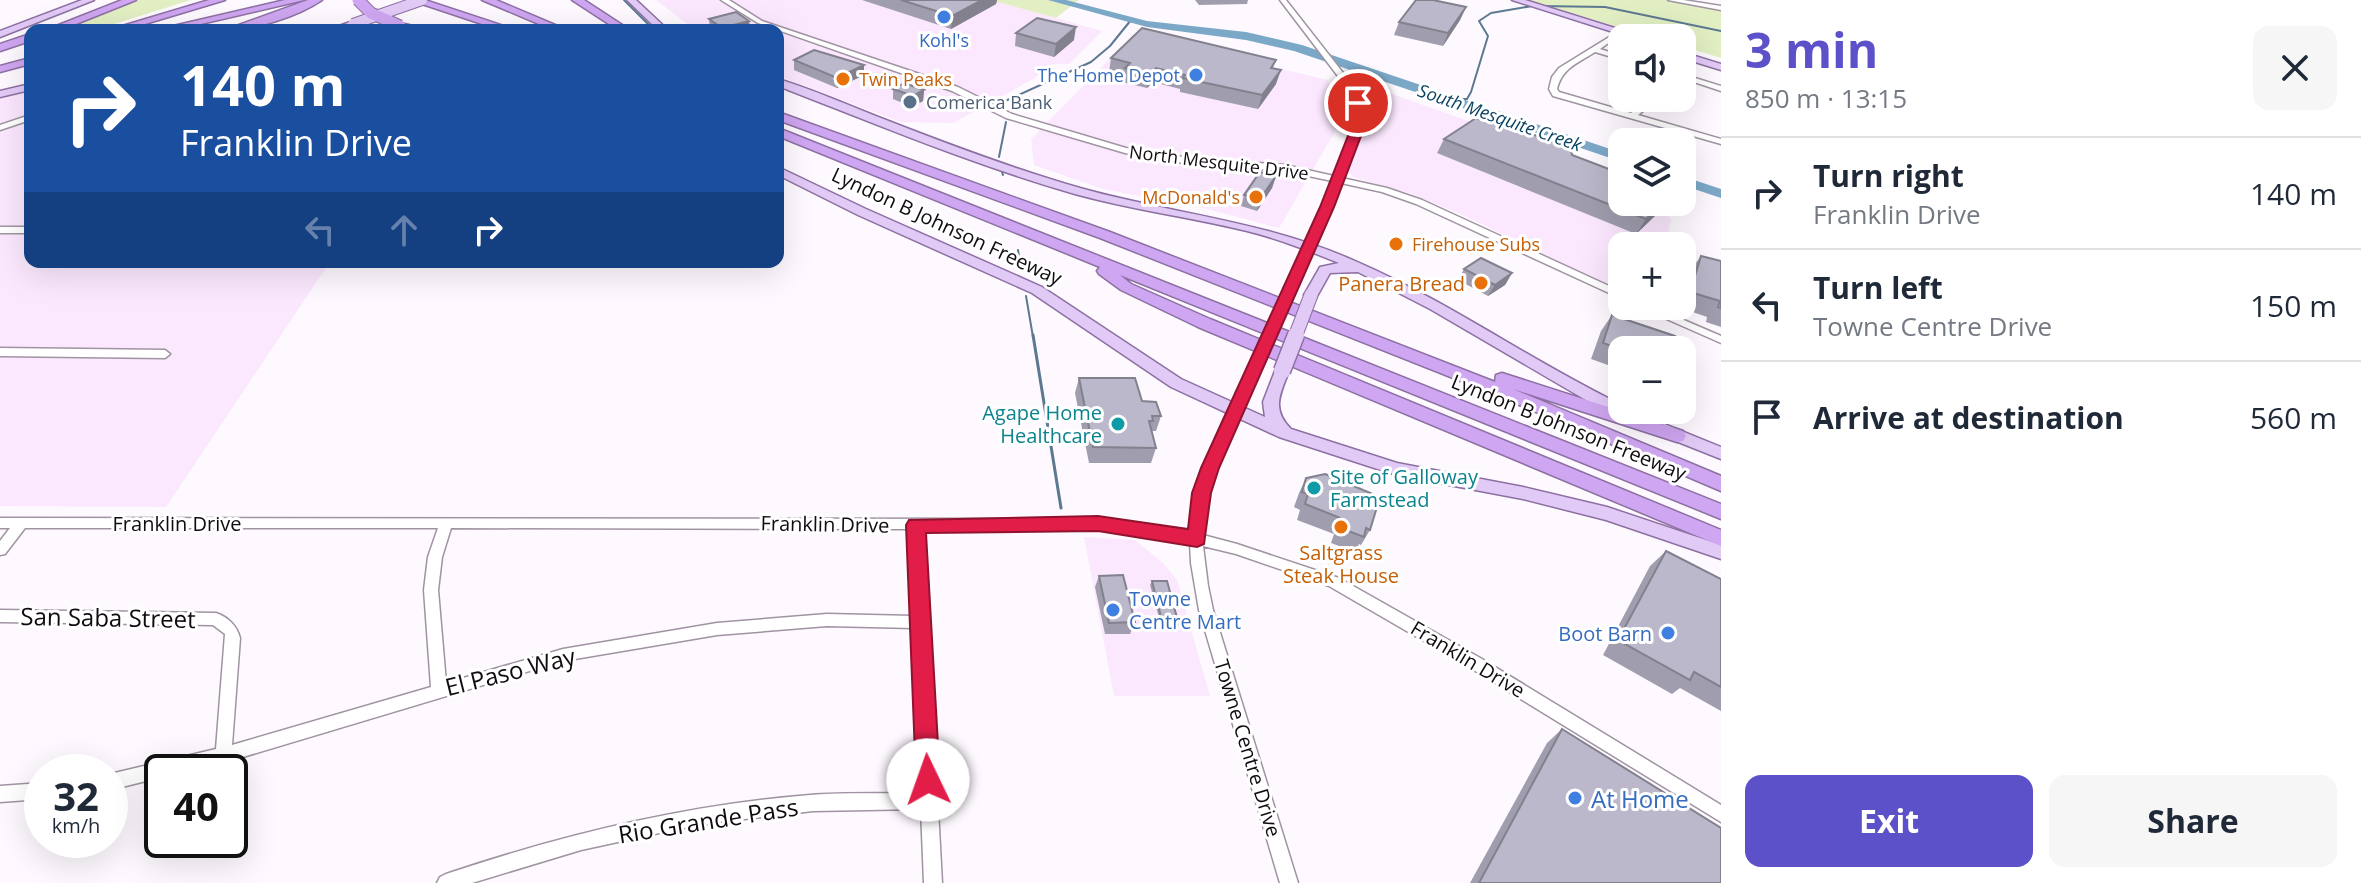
<!DOCTYPE html>
<html lang="en">
<head>
<meta charset="utf-8">
<style>
	:root { --surface:#fff; --page:#f6f6f7; --text:#1f2937; --muted:#747a83; --line:#e0e1e3; --accent:#5c51c9 }
	body { margin:0; font-family:"Open Sans",sans-serif; background:var(--page); color:var(--text); height:100vh; display:flex; flex-direction:column; font-size:30px; white-space:nowrap }
	* { box-sizing:border-box; margin:0 }
	p { font-size:26px; color:var(--muted) }
	.icon { flex:none; width:44px; height:44px; fill:none; stroke:currentColor; stroke-width:2; stroke-linecap:round; stroke-linejoin:round }
	.map { position:relative; flex:1; overflow:hidden }
	.side { display:flex; flex-direction:column; background:var(--surface); width:640px }
	.side>* { flex:none }
	.hud { position:absolute; left:24px; top:24px; width:760px; height:244px; border-radius:16px; box-shadow:0 8px 32px #0002; background:#1a4fa0; color:#fff; overflow:hidden }
	.buttons { position:absolute; left:1608px; top:24px; display:grid; gap:16px }
	.buttons a { display:grid; place-items:center; width:88px; height:88px; border-radius:16px; background:var(--surface); box-shadow:0 8px 32px #0002; font-size:40px }
	.speed { position:absolute; left:24px; top:754px; display:flex; gap:16px; font-size:40px; font-weight:700; text-align:center }
	.speed>* { display:grid; place-content:center; width:104px; height:104px; border-radius:50%; background:var(--surface); box-shadow:0 8px 32px #0002; line-height:1 }
	.speed small { font-size:20px; font-weight:400 }
	.speed .limit { border:4px solid #111; border-radius:12px; background:#fff; color:#111 }
	.pin { position:absolute; display:grid; place-items:center; width:68px; height:68px; color:#fff; margin:-34px; border:4px solid #fff; border-radius:50%; box-shadow:0 2px 8px #0007 }
	.me { position:absolute; width:88px; margin:-44px; rotate:357deg; stroke-linejoin:round; filter:drop-shadow(0 0 6px #0008) }
	.turn { display:flex; align-items:center; gap:28px; height:168px; padding:0 24px; font-size:36px }
	.turn .icon { width:104px; height:104px; stroke-width:2.5 }
	.turn b { display:block; font-size:56px; line-height:68px }
	.lanes { display:flex; align-items:center; height:76px; padding:0 24px; background:#0003; justify-content:center; gap:40px; direction:ltr }
	.lanes .off { opacity:.35 }
	.round { display:grid; place-items:center; flex:none; width:84px; height:84px; border-radius:16px; background:var(--page) }
	.summary { display:flex; align-items:center; justify-content:space-between; height:136px; padding:0 24px }
	h1 { font-size:48px; font-weight:700; line-height:60px; color:var(--accent) }
	.primary-button { display:flex; gap:16px; margin-top:auto; padding:16px 24px }
	.primary-button a { flex:1; height:92px; border-radius:16px; background:var(--accent); color:#fff; font-size:32px; font-weight:700; line-height:92px; text-align:center }
	.primary-button a+a { background:var(--page); color:var(--text) }
	ul { padding:0; list-style:none }
	li { display:flex; align-items:center; gap:24px; height:112px; padding:0 24px; border-top:2px solid var(--line) }
	li div { flex:1 }
	li b { display:block; font-size:30px }
	li em { font-style:normal }
	main { display:flex; flex:1; min-height:0 }
	.map>svg:first-child { display:block }
	.built { fill:#fbe8fe }
	.green { fill:#e2efc3 }
	.lines { fill:none; stroke-linecap:round; stroke-linejoin:round }
	.stream-far1 { stroke:#5c7991; stroke-width:2 }
	.stream { stroke:#5c7991; stroke-width:3 }
	.river { fill:#7ca8c8; fill-rule:evenodd }
	.minor-casing { stroke:#a093a2; stroke-width:3 }
	.major-casing { stroke:#8c70a2; stroke-width:3 }
	.highway-casing { stroke:#8c70a2; stroke-width:3 }
	.minor { fill:#fff; fill-rule:evenodd }
	.major { fill:#e2caf7; fill-rule:evenodd }
	.highway { fill:#cfa6f1; fill-rule:evenodd }
	.minor-bridge-far1-casing { stroke:#a093a2; stroke-width:11; stroke-linecap:butt }
	.minor-bridge-casing { stroke:#a093a2; stroke-width:15; stroke-linecap:butt }
	.major-bridge-far2-casing { stroke:#8c70a2; stroke-width:12; stroke-linecap:butt }
	.major-bridge-far1-casing { stroke:#8c70a2; stroke-width:15; stroke-linecap:butt }
	.major-bridge-casing { stroke:#8c70a2; stroke-width:19; stroke-linecap:butt }
	.highway-bridge-casing { stroke:#8c70a2; stroke-width:13; stroke-linecap:butt }
	.minor-bridge-far1 { stroke:#fff; stroke-width:9 }
	.minor-bridge { stroke:#fff; stroke-width:12 }
	.major-bridge-far2 { stroke:#e2caf7; stroke-width:10 }
	.major-bridge-far1 { stroke:#e2caf7; stroke-width:13 }
	.major-bridge { stroke:#e2caf7; stroke-width:16 }
	.highway-bridge { stroke:#cfa6f1; stroke-width:11 }
	.wall { fill:#a09eae }
	.shaded-wall { fill:#82818d }
	.building { fill:#bab8ca; stroke:#82818d; stroke-width:2 }
	.route { fill:#e11d48; stroke:#92132f; stroke-width:2 }
	.shop-dot { fill:#3f7fe0; stroke:#fff; stroke-width:3 }
	.food-dot { fill:#e8710a; stroke:#fff; stroke-width:3 }
	.service-dot { fill:#5c6f8a; stroke:#fff; stroke-width:3 }
	.culture-dot { fill:#0f9aa8; stroke:#fff; stroke-width:3 }
	.labels { text-anchor:middle; dominant-baseline:central; stroke-width:6; stroke-linejoin:round; paint-order:stroke }
	.far-shop-label { font-size:18px; fill:#366cbe; stroke:#fff }
	.far-food-label { font-size:18px; fill:#c56008; stroke:#fff; text-anchor:start }
	.far-service-label { font-size:18px; fill:#4e5e75; stroke:#fff; text-anchor:start }
	.far-water-label { font-size:18px; font-style:italic; fill:#0a4262; stroke:#fff }
	.far-street-label { font-size:18px; fill:#100b10; stroke:#fff }
	.street-label { font-size:20px; fill:#100b10; stroke:#fff }
	.food-label { font-size:20px; fill:#c56008; stroke:#fff; text-anchor:end }
	.culture-label { font-size:20px; fill:#0d838f; stroke:#fff; text-anchor:end }
	.shop-label { font-size:20px; fill:#366cbe; stroke:#fff; text-anchor:start }
	.near-street-label { font-size:24px; fill:#100b10; stroke:#fff }
	.near-shop-label { font-size:24px; fill:#366cbe; stroke:#fff; text-anchor:start }
</style>
</head>
<body>
<main>
<div class="map">
<svg width="1721" height="883" viewBox="0 0 1721 883">
	<rect width="100%" height="100%" fill="#fef9ff"/>
	<g class="built">
		<polygon points="656,0 992,0 1102,31 1069,64 1052,64 1035,78 953,123 901,122 778,76 778,30 695,30"/>
		<polygon points="1143,33 1175,44 1328,80 1336,102 1337,128 1279,228 1203,208 1103,189 1034,165 1031,139 1134,34"/>
		<polygon points="1355,81 1622,175 1622,202 1653,202 1671,219 1666,246 1622,246 1622,292 1465,216 1409,193 1353,177 1348,171 1366,118 1362,92"/>
		<polygon points="30,92 30,262 330,262 166,507 0,506 0,98"/>
		<polygon points="1084,537 1135,540 1163,563 1177,580 1210,696 1114,696"/>
	</g>
	<g class="green">
		<polygon points="135,0 191,0 95,30 56,30"/>
		<polygon points="991,0 1079,0 1056,18"/>
		<polygon points="1528,0 1665,0 1721,10 1721,58 1682,46 1682,38 1655,38"/>
	</g>
	<g class="lines">
		<g class="stream-far1">
			<polyline points="624,0 654,30"/>
			<polyline points="1539,6 1605,7 1721,31"/>
			<polyline points="1447,99 1467,99 1471,92 1488,36 1479,21 1491,13 1532,6"/>
			<polyline points="1003,102 1091,62 1110,46 1131,20"/>
			<polyline points="999,157 1006,122"/>
			<polyline points="1002,172 1003,175"/>
			<polyline points="1018,250 1021,269"/>
			<polyline points="1026,296 1033,337"/>
		</g>
		<polyline class="stream" points="1033,335 1061,508"/>
		<g class="river">
			<polygon points="1048,0 1066,0 1147,21 1246,32 1302,45 1622,153 1622,162 1294,51 1246,40 1147,27"/>
			<polygon points="1682,176 1721,189 1721,198 1682,185"/>
		</g>
		<defs>
			<g id="minor">
				<polygon points="721,0 729,0 762,21 958,87 1012,114 1126,148 1189,158 1285,165 1334,176 1353,128 1355,115 1350,92 1280,0 1286,0 1358,92 1363,115 1361,128 1342,178 1387,188 1422,200 1622,292 1622,299 1416,204 1382,192 1341,183 1332,207 1294,288 1289,291 1285,290 1284,288 1322,207 1332,181 1285,171 1189,164 1125,153 1006,118 952,91 758,23"/>
				<polygon points="1668,0 1683,0 1721,6 1721,10"/>
				<path d="M 1619,31 L 1624,32 L 1600,49 L 1622,56 L 1622,60 L 1595,52 C 1578,63 1562,68 1557,89 L 1559,92 L 1631,113 L 1650,98 L 1659,98 L 1638,115 L 1721,139 L 1721,144 L 1553,96 L 1549,89 L 1552,77 L 1559,68 Z"/>
				<polygon points="1682,74 1721,86 1721,91 1682,78"/>
				<polygon points="30,115 30,120 0,130 0,125"/>
				<rect x="0" y="227" width="30" height="6"/>
				<polygon points="1637,306 1651,306 1721,336 1721,343"/>
				<polygon points="0,348 165,350 170,354 165,358 0,356"/>
				<path d="M 1258,359 L 1264,363 C 1236,419 1207,473 1203,535 L 1237,544 L 1339,578 L 1482,659 L 1721,805 L 1721,822 L 1472,669 L 1329,586 L 1236,554 L 1203,546 L 1208,586 L 1213,610 L 1298,883 L 1280,883 L 1199,610 L 1191,563 L 1190,543 L 1098,529 L 923,529 L 942,883 L 924,883 L 921,809 L 813,811 L 719,822 L 673,830 L 581,850 L 472,883 L 437,883 L 440,877 L 446,874 C 565,834 685,805 810,795 C 847,792 884,794 921,793 L 914,628 L 827,626 L 717,635 L 563,661 L 223,763 L 184,772 L 162,772 L 162,777 L 110,790 L 110,774 L 216,749 L 225,634 L 213,625 L 0,622 L 0,610 L 216,613 C 228,617 237,626 240,638 L 232,745 L 431,687 L 424,590 L 428,557 L 438,528 L 25,528 L 5,554 L 0,555 L 0,541 L 10,528 L 0,528 L 0,518 L 1098,519 L 1190,533 C 1195,471 1225,417 1252,363 ZM 451,528 L 910,529 L 913,616 L 827,614 L 717,623 L 563,649 L 446,683 L 438,590 L 442,557 Z"/>
				<polygon points="42,783 42,799 0,802 0,786"/>
			</g>
			<g id="major">
				<polygon points="82,0 94,0 0,37 0,31"/>
				<polygon points="627,0 636,0 668,30 658,30"/>
				<polygon points="1512,0 1525,0 1647,38 1632,38"/>
				<polygon points="353,21 356,22 356,26 343,30 328,30"/>
				<polygon points="1682,52 1721,64 1721,70 1682,58"/>
				<path d="M 778,79 C 814,90 850,106 886,120 C 950,145 1014,169 1080,188 C 1173,214 1265,221 1355,261 C 1448,301 1531,361 1622,405 L 1622,410 L 1634,410 L 1647,419 L 1645,423 L 1633,423 L 1591,403 L 1430,309 L 1358,272 L 1330,273 L 1316,298 L 1306,298 L 1304,295 L 1320,267 L 1339,263 C 1309,251 1279,239 1247,231 C 1190,217 1132,210 1075,194 C 974,165 876,124 778,86 Z"/>
				<polygon points="30,84 30,90 0,97 0,91"/>
				<path d="M 778,167 L 866,209 L 1042,287 L 1181,379 L 1265,417 L 1263,402 L 1275,371 L 1277,367 L 1287,367 L 1289,371 C 1280,394 1271,409 1291,429 L 1397,463 L 1523,487 L 1607,507 L 1721,545 L 1721,559 L 1606,520 L 1523,499 L 1396,475 L 1279,437 L 1171,387 L 1032,293 L 858,215 L 778,175 Z"/>
				<polygon points="1664,424 1721,447 1721,459 1658,434 1656,430"/>
			</g>
			<g id="highway">
				<polygon points="122,0 136,0 61,30 46,30"/>
				<polygon points="209,0 225,0 125,30 109,30"/>
				<polygon points="285,0 304,0 175,30 156,30"/>
				<path d="M 308,0 L 322,0 C 297,17 255,30 225,30 Z"/>
				<polygon points="410,0 425,0 516,30 500,30"/>
				<polygon points="482,0 496,0 567,30 553,30"/>
				<polygon points="572,0 584,0 630,30 618,30"/>
				<polygon points="400,23 422,28 423,30 396,28 395,26"/>
				<polygon points="30,34 30,41 0,51 0,44"/>
				<polygon points="30,58 30,64 0,72 0,66"/>
				<polygon points="778,112 1110,232 1495,382 1496,375 1502,373 1683,431 1686,436 1683,441 1677,442 1513,389 1721,476 1721,491 1496,395 1100,238 778,120"/>
				<polygon points="778,128 1721,504 1721,519 1120,275 1131,284 1210,319 1721,530 1721,546 1198,327 1121,290 1099,274 1097,271 1100,267 778,136"/>
			</g>
		</defs>
		<use href="#minor" class="minor-casing"/>
		<use href="#major" class="major-casing"/>
		<use href="#highway" class="highway-casing"/>
		<use href="#minor" class="minor"/>
		<use href="#major" class="major"/>
		<use href="#highway" class="highway"/>
		<defs>
			<polyline id="minor-bridge-far1" points="1269,337 1289,288"/>
			<polyline id="minor-bridge" points="1258,363 1269,335"/>
			<polyline id="major-bridge-far2" points="353,24 422,0"/>
			<polyline id="major-bridge-far1" points="1295,337 1311,295"/>
			<polyline id="major-bridge" points="1282,371 1296,335"/>
			<polyline id="highway-bridge" points="358,0 371,13 400,26"/>
		</defs>
		<use href="#minor-bridge-far1" class="minor-bridge-far1-casing"/>
		<use href="#minor-bridge" class="minor-bridge-casing"/>
		<use href="#major-bridge-far2" class="major-bridge-far2-casing"/>
		<use href="#major-bridge-far1" class="major-bridge-far1-casing"/>
		<use href="#major-bridge" class="major-bridge-casing"/>
		<use href="#highway-bridge" class="highway-bridge-casing"/>
		<use href="#minor-bridge-far1" class="minor-bridge-far1"/>
		<use href="#minor-bridge" class="minor-bridge"/>
		<use href="#major-bridge-far2" class="major-bridge-far2"/>
		<use href="#major-bridge-far1" class="major-bridge-far1"/>
		<use href="#major-bridge" class="major-bridge"/>
		<use href="#highway-bridge" class="highway-bridge"/>
	</g>
	<g class="wall">
		<polygon points="862,0 997,0 996,4 951,29"/>
		<polygon points="1195,0 1248,0 1247,4 1199,5"/>
		<polygon points="1466,7 1460,20 1443,46 1394,35 1399,22"/>
		<polygon points="709,19 749,21 750,30 711,30 710,29"/>
		<polygon points="1016,33 1074,40 1054,57 1015,46"/>
		<polygon points="1111,58 1276,60 1273,68 1276,84 1258,109 1180,92 1180,89 1153,82 1147,88 1122,82 1124,76 1109,72"/>
		<polygon points="794,60 864,65 864,75 837,88 794,70"/>
		<polygon points="893,89 924,90 923,101 912,107 893,99"/>
		<polygon points="1444,139 1572,155 1622,202 1665,202 1657,214 1636,234 1437,153"/>
		<polygon points="1276,176 1272,188 1257,211 1241,206 1244,195"/>
		<polygon points="1701,256 1721,261 1721,327 1706,322 1707,317 1678,307 1682,306 1682,294 1690,271"/>
		<polygon points="1464,269 1512,273 1505,285 1488,296 1458,280"/>
		<polygon points="1612,315 1622,350 1622,370 1591,359 1601,331"/>
		<polygon points="1079,378 1142,401 1161,416 1156,431 1152,431 1156,448 1151,463 1089,463 1075,393"/>
		<polygon points="1306,478 1370,530 1361,545 1359,544 1355,552 1331,543 1334,534 1297,520 1300,510 1294,507 1299,493"/>
		<polygon points="1666,551 1721,579 1721,711 1680,688 1672,694 1603,655 1650,566"/>
		<polygon points="1099,576 1135,622 1130,634 1105,634 1095,587"/>
		<polygon points="1152,581 1179,625 1177,628 1162,628 1150,585"/>
		<polygon points="1562,729 1721,883 1470,883 1547,743"/>
	</g>
	<g class="shaded-wall">
		<polygon points="982,0 997,0 996,4 951,29 952,16"/>
		<polygon points="1466,7 1460,20 1443,46 1448,33"/>
		<polygon points="749,21 750,30 722,30 722,28"/>
		<polygon points="1076,27 1074,40 1054,57 1056,44"/>
		<polygon points="864,65 864,75 837,88 837,78"/>
		<polygon points="1156,68 1153,82 1147,88 1150,75"/>
		<polygon points="1281,70 1276,84 1258,109 1262,95"/>
		<polygon points="924,90 923,101 912,107 913,96"/>
		<polygon points="1276,176 1272,188 1257,211 1260,199"/>
		<polygon points="1664,202 1657,214 1636,234 1646,219"/>
		<polygon points="1512,273 1505,285 1488,296 1495,285"/>
	</g>
	<g class="building">
		<polygon points="901,0 982,0 952,16"/>
		<polygon points="1416,0 1433,0 1466,7 1448,33 1399,22"/>
		<polygon points="736,12 749,21 722,28 709,19"/>
		<polygon points="1037,18 1076,27 1056,44 1016,33"/>
		<polygon points="1142,28 1276,60 1271,68 1281,70 1262,95 1183,78 1185,75 1156,68 1150,75 1125,68 1130,63 1111,58"/>
		<polygon points="814,50 864,65 837,78 794,60"/>
		<polygon points="904,83 924,90 913,96 893,89"/>
		<polygon points="1476,118 1490,123 1494,120 1556,143 1560,140 1570,143 1572,155 1622,174 1622,202 1664,202 1646,219 1444,139"/>
		<polygon points="1260,172 1276,176 1260,199 1244,195"/>
		<polygon points="1701,256 1721,261 1721,308 1718,307 1720,301 1690,292"/>
		<polygon points="1481,258 1512,273 1495,285 1464,269"/>
		<polygon points="1612,315 1675,336 1672,350 1622,350 1603,343"/>
		<polygon points="1079,378 1135,378 1142,401 1156,402 1161,416 1152,416 1153,421 1149,421 1156,448 1093,447"/>
		<polygon points="1325,474 1380,497 1370,530 1366,528 1364,537 1340,528 1343,519 1305,504 1308,494 1302,492 1306,478"/>
		<polygon points="1666,551 1721,579 1721,687 1694,672 1690,680 1618,640"/>
		<polygon points="1123,575 1135,622 1109,623 1099,576"/>
		<polygon points="1152,581 1167,581 1179,625 1163,625"/>
		<polygon points="1562,729 1721,828 1721,883 1479,883"/>
	</g>
	<polygon class="route" points="1353,100 1364,103 1364,128 1334,207 1219,468 1211,493 1204,544 1197,547 1098,531 926,533 940,780 937,789 928,792 919,789 916,780 906,525 909,520 1098,516 1188,529 1192,493 1201,468 1320,207 1351,128"/>
	<g class="shop-dot">
		<circle cx="944" cy="17" r="8"/>
		<circle cx="1196" cy="75" r="8"/>
		<circle cx="1113" cy="610" r="8"/>
		<circle cx="1668" cy="633" r="8"/>
		<circle cx="1575" cy="798" r="8"/>
	</g>
	<g class="food-dot">
		<circle cx="843" cy="79" r="8"/>
		<circle cx="1256" cy="197" r="8"/>
		<circle cx="1396" cy="244" r="8"/>
		<circle cx="1481" cy="283" r="8"/>
		<circle cx="1341" cy="527" r="8"/>
	</g>
	<circle class="service-dot" cx="910" cy="102" r="8"/>
	<g class="culture-dot">
		<circle cx="1118" cy="424" r="8"/>
		<circle cx="1314" cy="488" r="8"/>
	</g>
	<g class="labels">
		<g class="far-shop-label">
			<text x="944" y="40">Kohl's</text>
			<text x="1180" y="75" text-anchor="end">The Home Depot</text>
		</g>
		<g class="far-food-label">
			<text x="859" y="79">Twin Peaks</text>
			<text x="1240" y="197" text-anchor="end">McDonald's</text>
			<text x="1412" y="244">Firehouse Subs</text>
		</g>
		<g class="far-service-label">
			<text x="926" y="102">Comerica Bank</text>
		</g>
		<g class="far-water-label">
			<text transform="translate(1500 117) rotate(19)">South Mesquite Creek</text>
		</g>
		<g class="far-street-label">
			<text transform="translate(1219 162) rotate(7)">North Mesquite Drive</text>
		</g>
		<g class="street-label">
			<text transform="translate(947 226) rotate(25)">Lyndon B Johnson Freeway</text>
			<text transform="translate(1569 427) rotate(22)">Lyndon B Johnson Freeway</text>
			<text x="177" y="523">Franklin Drive</text>
			<text transform="translate(825 524) rotate(1)">Franklin Drive</text>
			<text transform="translate(1468 659) rotate(31)">Franklin Drive</text>
			<text transform="translate(1248 748) rotate(73)">Towne Centre Drive</text>
		</g>
		<g class="food-label">
			<text x="1465" y="283">Panera Bread</text>
			<text x="1341" y="552" text-anchor="middle">Saltgrass<tspan x="1341" dy="23">Steak House</tspan></text>
		</g>
		<g class="culture-label">
			<text x="1102" y="412">Agape Home<tspan x="1102" dy="23">Healthcare</tspan></text>
			<text x="1330" y="476" text-anchor="start">Site of Galloway<tspan x="1330" dy="23">Farmstead</tspan></text>
		</g>
		<g class="shop-label">
			<text x="1129" y="598">Towne<tspan x="1129" dy="23">Centre Mart</tspan></text>
			<text x="1652" y="633" text-anchor="end">Boot Barn</text>
		</g>
		<g class="near-street-label">
			<text transform="translate(108 617) rotate(1)">San Saba Street</text>
			<text transform="translate(510 671) rotate(-14)">El Paso Way</text>
			<text transform="translate(708 820) rotate(-9)">Rio Grande Pass</text>
		</g>
		<g class="near-shop-label">
			<text x="1591" y="798">At Home</text>
		</g>
	</g>
</svg>
<div class="buttons">
<a><svg class="icon" aria-label="sound" viewBox="0 0 24 24"><path d="M4 9h4l5-4v14l-5-4H4zM17 9q2 3 0 6"/></svg></a>
<a><svg class="icon" aria-label="layers" viewBox="0 0 24 24"><path d="M12 4l9 5-9 5-9-5zM3 14l9 5 9-5"/></svg></a>
<a>+</a>
<a>−</a>
</div>
<div class="speed"><div>32<small>km/h</small></div><div class="limit">40</div></div>
<div class="pin" style="left:1358px;top:103px;background:#d93025"><svg class="icon" aria-label="arrive" viewBox="0 0 24 24"><path d="M6 21V4h12l-3 4 3 4H6"/></svg></div>
<svg class="me" style="left:928px;top:780px" viewBox="-20 -20 40 40"><circle r="19" fill="#fff"/><path d="M0-13L10 11 0 6-10 11z" fill="#e11d48"/></svg>
<div class="hud">
<div class="turn"><svg class="icon" aria-label="right" viewBox="0 0 24 24"><path d="M7 20v-9h11M14 6l5 5-5 5"/></svg><div><b>140 m</b>Franklin Drive</div></div>
<div class="lanes"><svg class="icon off" aria-label="left" viewBox="0 0 24 24"><path d="M17 20v-9H6M10 6l-5 5 5 5"/></svg><svg class="icon off" aria-label="ahead" viewBox="0 0 24 24"><path d="M12 20V5M6 11l6-6 6 6"/></svg><svg class="icon" aria-label="right" viewBox="0 0 24 24"><path d="M7 20v-9h11M14 6l5 5-5 5"/></svg></div>
</div>
</div>
<section class="side">
<div class="summary"><div><h1>3 min</h1><p>850 m · 13:15</p></div><a class="round"><svg class="icon" aria-label="close" viewBox="0 0 24 24"><path d="M6 6l12 12M18 6L6 18"/></svg></a></div>
<ul>
<li><svg class="icon" aria-label="right" viewBox="0 0 24 24"><path d="M7 20v-9h11M14 6l5 5-5 5"/></svg><div><b>Turn right</b><p>Franklin Drive</p></div><em>140 m</em></li>
<li><svg class="icon" aria-label="left" viewBox="0 0 24 24"><path d="M17 20v-9H6M10 6l-5 5 5 5"/></svg><div><b>Turn left</b><p>Towne Centre Drive</p></div><em>150 m</em></li>
<li><svg class="icon" aria-label="arrive" viewBox="0 0 24 24"><path d="M6 21V4h12l-3 4 3 4H6"/></svg><div><b>Arrive at destination</b></div><em>560 m</em></li>
</ul>
<div class="primary-button"><a>Exit</a><a>Share</a></div>
</section>
</main>
</body>
</html>
